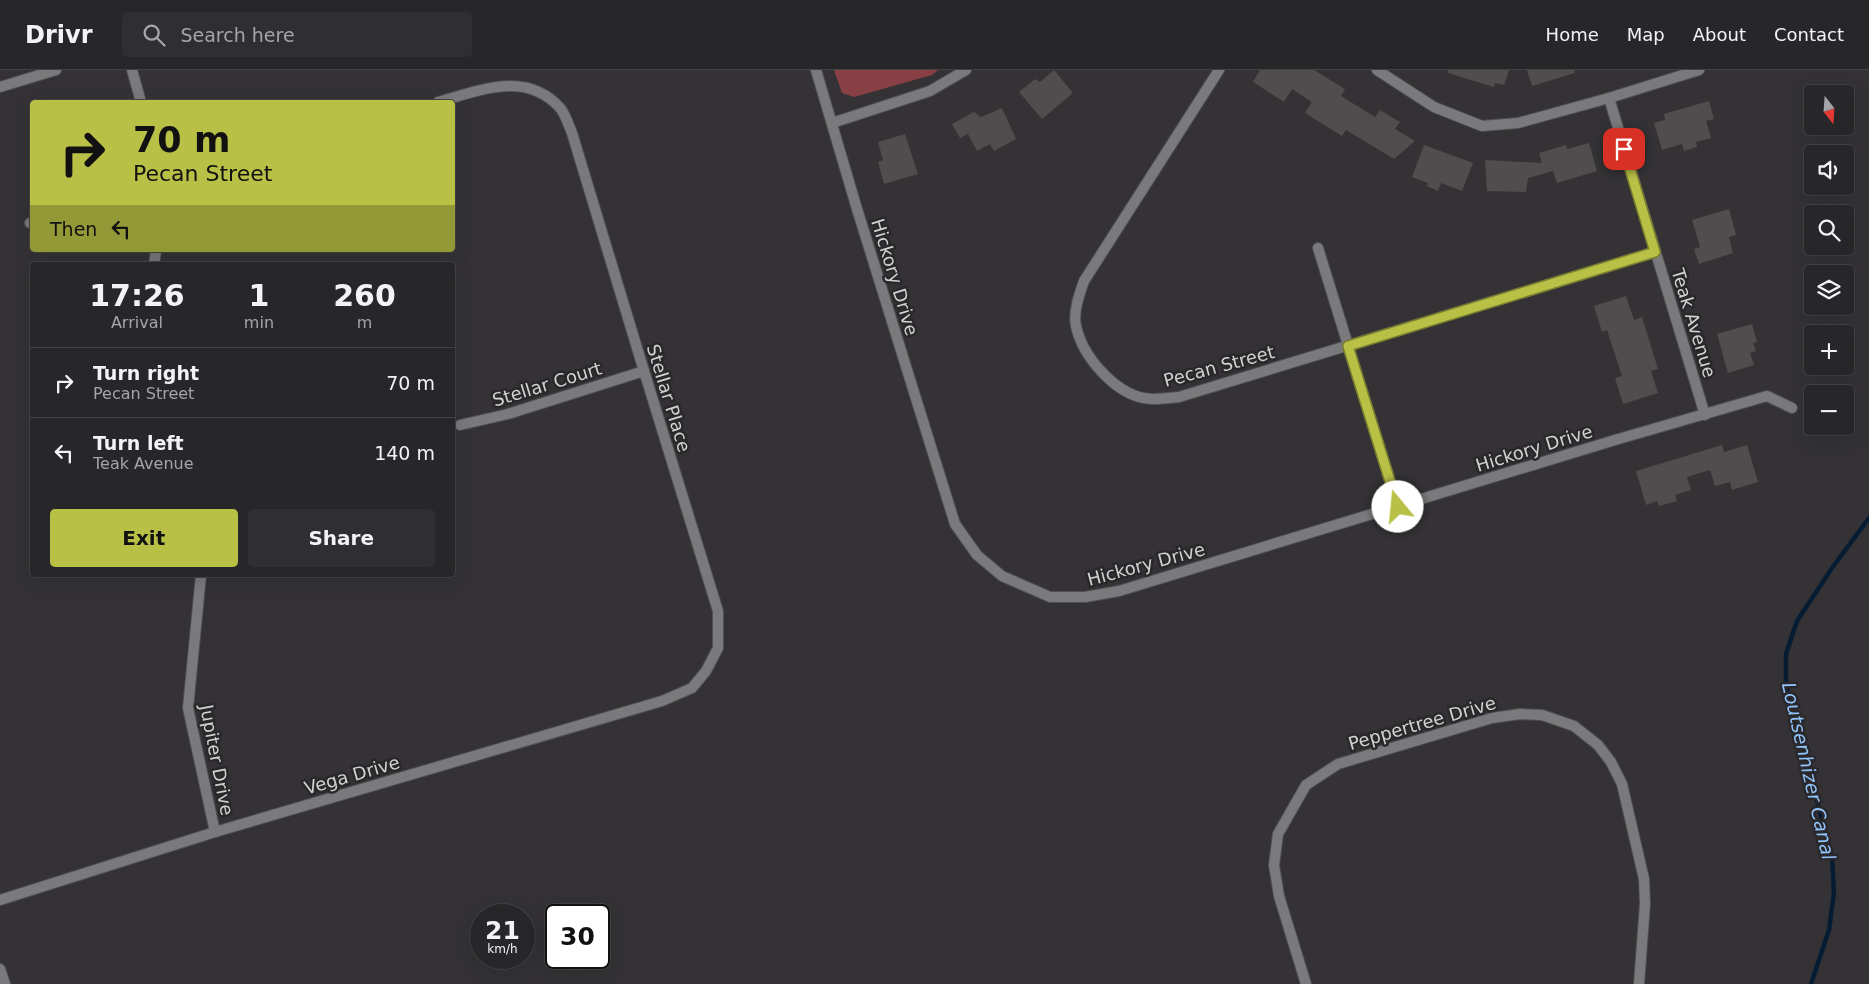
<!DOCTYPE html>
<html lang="en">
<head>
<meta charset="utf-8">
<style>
	:root { --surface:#272628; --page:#2f2e30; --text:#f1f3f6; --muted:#a4a5a8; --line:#434345; --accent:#b9c046 }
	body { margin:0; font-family:"DejaVu Sans",sans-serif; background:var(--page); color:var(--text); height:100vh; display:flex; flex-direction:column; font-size:19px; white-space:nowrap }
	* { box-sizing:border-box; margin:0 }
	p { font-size:16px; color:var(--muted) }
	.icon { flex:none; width:28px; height:28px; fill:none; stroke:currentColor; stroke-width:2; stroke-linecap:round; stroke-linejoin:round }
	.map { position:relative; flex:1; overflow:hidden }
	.panel { position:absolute; left:30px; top:192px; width:425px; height:315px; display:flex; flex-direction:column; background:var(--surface); border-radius:5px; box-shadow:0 5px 20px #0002,0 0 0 1px var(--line) }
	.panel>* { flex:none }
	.banner { position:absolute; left:30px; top:30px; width:425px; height:152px; border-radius:5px; box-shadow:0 5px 20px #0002,0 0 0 1px var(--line); background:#b9c046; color:#111; overflow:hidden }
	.needle { width:32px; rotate:163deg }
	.fabs { position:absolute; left:1804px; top:15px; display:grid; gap:10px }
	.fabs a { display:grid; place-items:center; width:50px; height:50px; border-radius:5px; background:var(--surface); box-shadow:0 5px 20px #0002,0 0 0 1px var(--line); font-size:25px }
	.speed { position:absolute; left:470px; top:834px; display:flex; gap:10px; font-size:25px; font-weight:700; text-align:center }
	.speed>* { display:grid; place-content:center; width:65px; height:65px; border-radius:50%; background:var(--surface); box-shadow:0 5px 20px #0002,0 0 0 1px var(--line); line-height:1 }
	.speed small { font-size:12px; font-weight:400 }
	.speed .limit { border:2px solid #111; border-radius:8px; background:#fff; color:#111 }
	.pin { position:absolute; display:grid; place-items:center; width:42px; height:42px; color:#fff; margin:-21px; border-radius:10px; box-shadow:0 2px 8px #0006 }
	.me { position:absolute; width:55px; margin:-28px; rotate:343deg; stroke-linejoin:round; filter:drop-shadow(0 0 4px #0008) }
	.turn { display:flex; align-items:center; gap:18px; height:105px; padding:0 20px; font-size:22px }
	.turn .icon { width:65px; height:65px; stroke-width:2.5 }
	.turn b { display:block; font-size:35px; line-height:42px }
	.then { display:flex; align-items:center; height:48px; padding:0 20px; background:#0003; gap:10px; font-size:19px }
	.eta { display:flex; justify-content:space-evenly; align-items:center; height:85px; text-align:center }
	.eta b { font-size:30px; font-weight:700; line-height:35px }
	.primary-button { display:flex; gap:10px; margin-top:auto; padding:10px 20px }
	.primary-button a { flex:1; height:58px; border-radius:5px; background:var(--accent); color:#111; font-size:20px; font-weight:700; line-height:58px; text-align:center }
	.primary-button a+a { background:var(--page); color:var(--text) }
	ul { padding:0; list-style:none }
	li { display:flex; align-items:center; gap:15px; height:70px; padding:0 20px; border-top:1px solid var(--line) }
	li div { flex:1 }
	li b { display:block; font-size:19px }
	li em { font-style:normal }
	header { display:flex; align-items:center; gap:30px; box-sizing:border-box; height:70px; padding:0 25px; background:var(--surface); border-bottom:1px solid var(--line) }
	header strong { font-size:24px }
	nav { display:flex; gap:28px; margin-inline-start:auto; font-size:18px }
	.search { width:350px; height:45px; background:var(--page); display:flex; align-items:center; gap:12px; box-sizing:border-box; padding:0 18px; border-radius:5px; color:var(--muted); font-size:19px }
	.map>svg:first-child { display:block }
	.green { fill:#894045 }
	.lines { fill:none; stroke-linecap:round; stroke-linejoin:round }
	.stream { stroke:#061c32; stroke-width:4.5 }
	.building { fill:#504d4f }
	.minor-casing { stroke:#514f51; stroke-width:12 }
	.tertiary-casing { stroke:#514f51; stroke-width:12 }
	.minor { stroke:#7a7a7c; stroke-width:10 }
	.tertiary { stroke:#7a7a7c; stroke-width:10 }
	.route-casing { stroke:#787d2e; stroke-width:12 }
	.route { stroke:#b9c046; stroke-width:9 }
	.labels { text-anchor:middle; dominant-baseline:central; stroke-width:5; stroke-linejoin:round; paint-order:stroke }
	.street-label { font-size:18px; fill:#d3d2d3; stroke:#2a282b }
	.water-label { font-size:19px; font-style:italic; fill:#90c4fb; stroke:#2a282b }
</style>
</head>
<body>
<header>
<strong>Drivr</strong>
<div class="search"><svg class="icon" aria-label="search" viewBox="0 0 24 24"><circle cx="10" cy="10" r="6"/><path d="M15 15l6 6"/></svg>Search here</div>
<nav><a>Home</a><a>Map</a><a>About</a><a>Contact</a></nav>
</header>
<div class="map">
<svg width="1869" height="914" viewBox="0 0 1869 914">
	<rect width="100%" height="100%" fill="#343235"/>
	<polygon class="green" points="834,0 938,0 932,5 854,27 842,23"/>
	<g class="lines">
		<polyline class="stream" points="1811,914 1829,860 1834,823 1832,787 1786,616 1786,584 1797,551 1832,498 1869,448"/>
	</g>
	<g class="building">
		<polygon points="1054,0 1073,23 1042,49 1019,22 1035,9 1040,12"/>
		<polygon points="1260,0 1314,0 1345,19 1341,26 1375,47 1380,40 1400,52 1395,59 1415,71 1394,89 1346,60 1342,66 1305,43 1312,32 1292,19 1284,32 1253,12"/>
		<polygon points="1448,0 1509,0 1504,15 1495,13 1494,17 1448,3"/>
		<polygon points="1527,0 1574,0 1575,3 1532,16"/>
		<polygon points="1709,31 1714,49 1706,51 1711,68 1696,72 1697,77 1684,81 1682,74 1662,80 1654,53 1665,50 1664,44"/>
		<polygon points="1002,38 1016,69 994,81 990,74 977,81 968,64 960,68 952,54 974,42 981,47"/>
		<polygon points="905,64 918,104 884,114 878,92 883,90 878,72"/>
		<polygon points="1589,73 1597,101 1557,113 1553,101 1528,108 1526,122 1487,121 1485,90 1542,93 1539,83 1566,75 1567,79"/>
		<polygon points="1424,75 1473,93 1462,121 1441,113 1438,121 1427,116 1428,113 1412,107"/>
		<polygon points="1729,139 1736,165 1729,167 1733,183 1699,194 1694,179 1700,177 1692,150"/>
		<polygon points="1626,226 1634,250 1642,247 1658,299 1651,301 1658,323 1623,334 1615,308 1622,306 1607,260 1602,262 1594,236"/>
		<polygon points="1752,254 1757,272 1753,273 1756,281 1750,283 1754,295 1728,303 1717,264"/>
		<polygon points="1722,375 1724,382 1747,375 1758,412 1732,420 1730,412 1715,416 1710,400 1687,407 1691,420 1675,425 1677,431 1659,436 1657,431 1646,435 1636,401"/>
	</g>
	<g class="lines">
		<defs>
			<g id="minor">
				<polyline points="132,0 141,32"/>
				<polyline points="816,0 857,139 955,454 977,485 1002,506 1050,527 1085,527 1119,521 1615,370 1767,326 1792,338"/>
				<path d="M 1219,0 L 1084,211 C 1079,225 1073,242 1076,256 C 1083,288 1118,328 1152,329 C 1161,329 1170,328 1179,327 L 1655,182"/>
				<polyline points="1377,0 1434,37 1482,56 1518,53 1609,28 1699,0"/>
				<polyline points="1609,28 1705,345"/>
				<polyline points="832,53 930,21 966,0"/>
				<polyline points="30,153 32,153"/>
				<polyline points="1318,178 1398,437"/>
				<polyline points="154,195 156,180"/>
				<polyline points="460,355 508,344 644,301"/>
				<polyline points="201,505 188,638 215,762"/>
				<path d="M 0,830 L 215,762 L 662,631 L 692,618 L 706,601 L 718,578 L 718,541 L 644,301 L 572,63 C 569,56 566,46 561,39 C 527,0 481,20 438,32"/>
				<polyline points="1306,914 1279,826 1274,795 1278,764 1306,715 1338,694 1492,648 1520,644 1542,645 1574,656 1598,675 1611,692 1622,714 1644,809 1645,834 1639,914"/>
			</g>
			<g id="tertiary">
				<polyline points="0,17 56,0"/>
				<polyline points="0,899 5,914"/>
			</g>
		</defs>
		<use href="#minor" class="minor-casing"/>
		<use href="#tertiary" class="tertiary-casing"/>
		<use href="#minor" class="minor"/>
		<use href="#tertiary" class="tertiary"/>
	</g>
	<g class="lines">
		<defs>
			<polyline id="route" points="1398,437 1348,276 1655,182 1624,79"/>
		</defs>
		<use href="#route" class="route-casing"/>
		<use href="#route" class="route"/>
	</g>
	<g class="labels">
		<g class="street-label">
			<text transform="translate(895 207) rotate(73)">Hickory Drive</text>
			<text transform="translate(1694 253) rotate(73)">Teak Avenue</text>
			<text transform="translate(1219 296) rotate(-15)">Pecan Street</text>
			<text transform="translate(547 314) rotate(-17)">Stellar Court</text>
			<text transform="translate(669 328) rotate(73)">Stellar Place</text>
			<text transform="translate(1534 378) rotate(-17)">Hickory Drive</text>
			<text transform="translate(1146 494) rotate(-15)">Hickory Drive</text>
			<text transform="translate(1422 653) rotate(-16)">Peppertree Drive</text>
			<text transform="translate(217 690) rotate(79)">Jupiter Drive</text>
			<text transform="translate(352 705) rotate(-16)">Vega Drive</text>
		</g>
		<g class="water-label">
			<text transform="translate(1809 701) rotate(77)">Loutsenhizer Canal</text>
		</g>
	</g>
</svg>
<div class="fabs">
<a><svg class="needle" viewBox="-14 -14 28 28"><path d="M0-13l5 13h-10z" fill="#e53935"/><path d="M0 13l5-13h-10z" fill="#a4a5a8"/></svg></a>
<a><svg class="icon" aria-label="sound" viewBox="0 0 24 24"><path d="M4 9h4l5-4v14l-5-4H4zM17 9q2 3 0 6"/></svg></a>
<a><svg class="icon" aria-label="search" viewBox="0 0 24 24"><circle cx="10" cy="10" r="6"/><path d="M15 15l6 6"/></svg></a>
<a><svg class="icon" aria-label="layers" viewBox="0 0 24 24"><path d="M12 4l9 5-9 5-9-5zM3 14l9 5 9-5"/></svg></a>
<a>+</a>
<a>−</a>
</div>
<div class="speed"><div>21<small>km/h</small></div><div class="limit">30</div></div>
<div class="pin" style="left:1624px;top:79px;background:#d93025"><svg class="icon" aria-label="arrive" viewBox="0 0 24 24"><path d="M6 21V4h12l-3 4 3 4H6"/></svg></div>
<svg class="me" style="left:1398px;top:437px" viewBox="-20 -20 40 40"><circle r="19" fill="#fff"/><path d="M0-13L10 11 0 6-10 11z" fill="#b9c046"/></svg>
<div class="banner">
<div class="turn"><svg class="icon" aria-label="right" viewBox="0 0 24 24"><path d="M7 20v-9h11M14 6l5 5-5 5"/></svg><div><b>70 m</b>Pecan Street</div></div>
<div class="then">Then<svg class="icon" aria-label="left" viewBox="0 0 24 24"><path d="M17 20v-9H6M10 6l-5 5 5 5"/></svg></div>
</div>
<section class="panel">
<div class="eta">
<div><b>17:26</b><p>Arrival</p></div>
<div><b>1</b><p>min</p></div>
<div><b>260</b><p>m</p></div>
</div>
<ul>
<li><svg class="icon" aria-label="right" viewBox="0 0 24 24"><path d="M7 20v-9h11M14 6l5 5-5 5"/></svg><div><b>Turn right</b><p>Pecan Street</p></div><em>70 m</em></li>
<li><svg class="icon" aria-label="left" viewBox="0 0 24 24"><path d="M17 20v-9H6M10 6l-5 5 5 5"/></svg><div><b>Turn left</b><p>Teak Avenue</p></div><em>140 m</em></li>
</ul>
<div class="primary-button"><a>Exit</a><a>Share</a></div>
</section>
</div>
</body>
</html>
